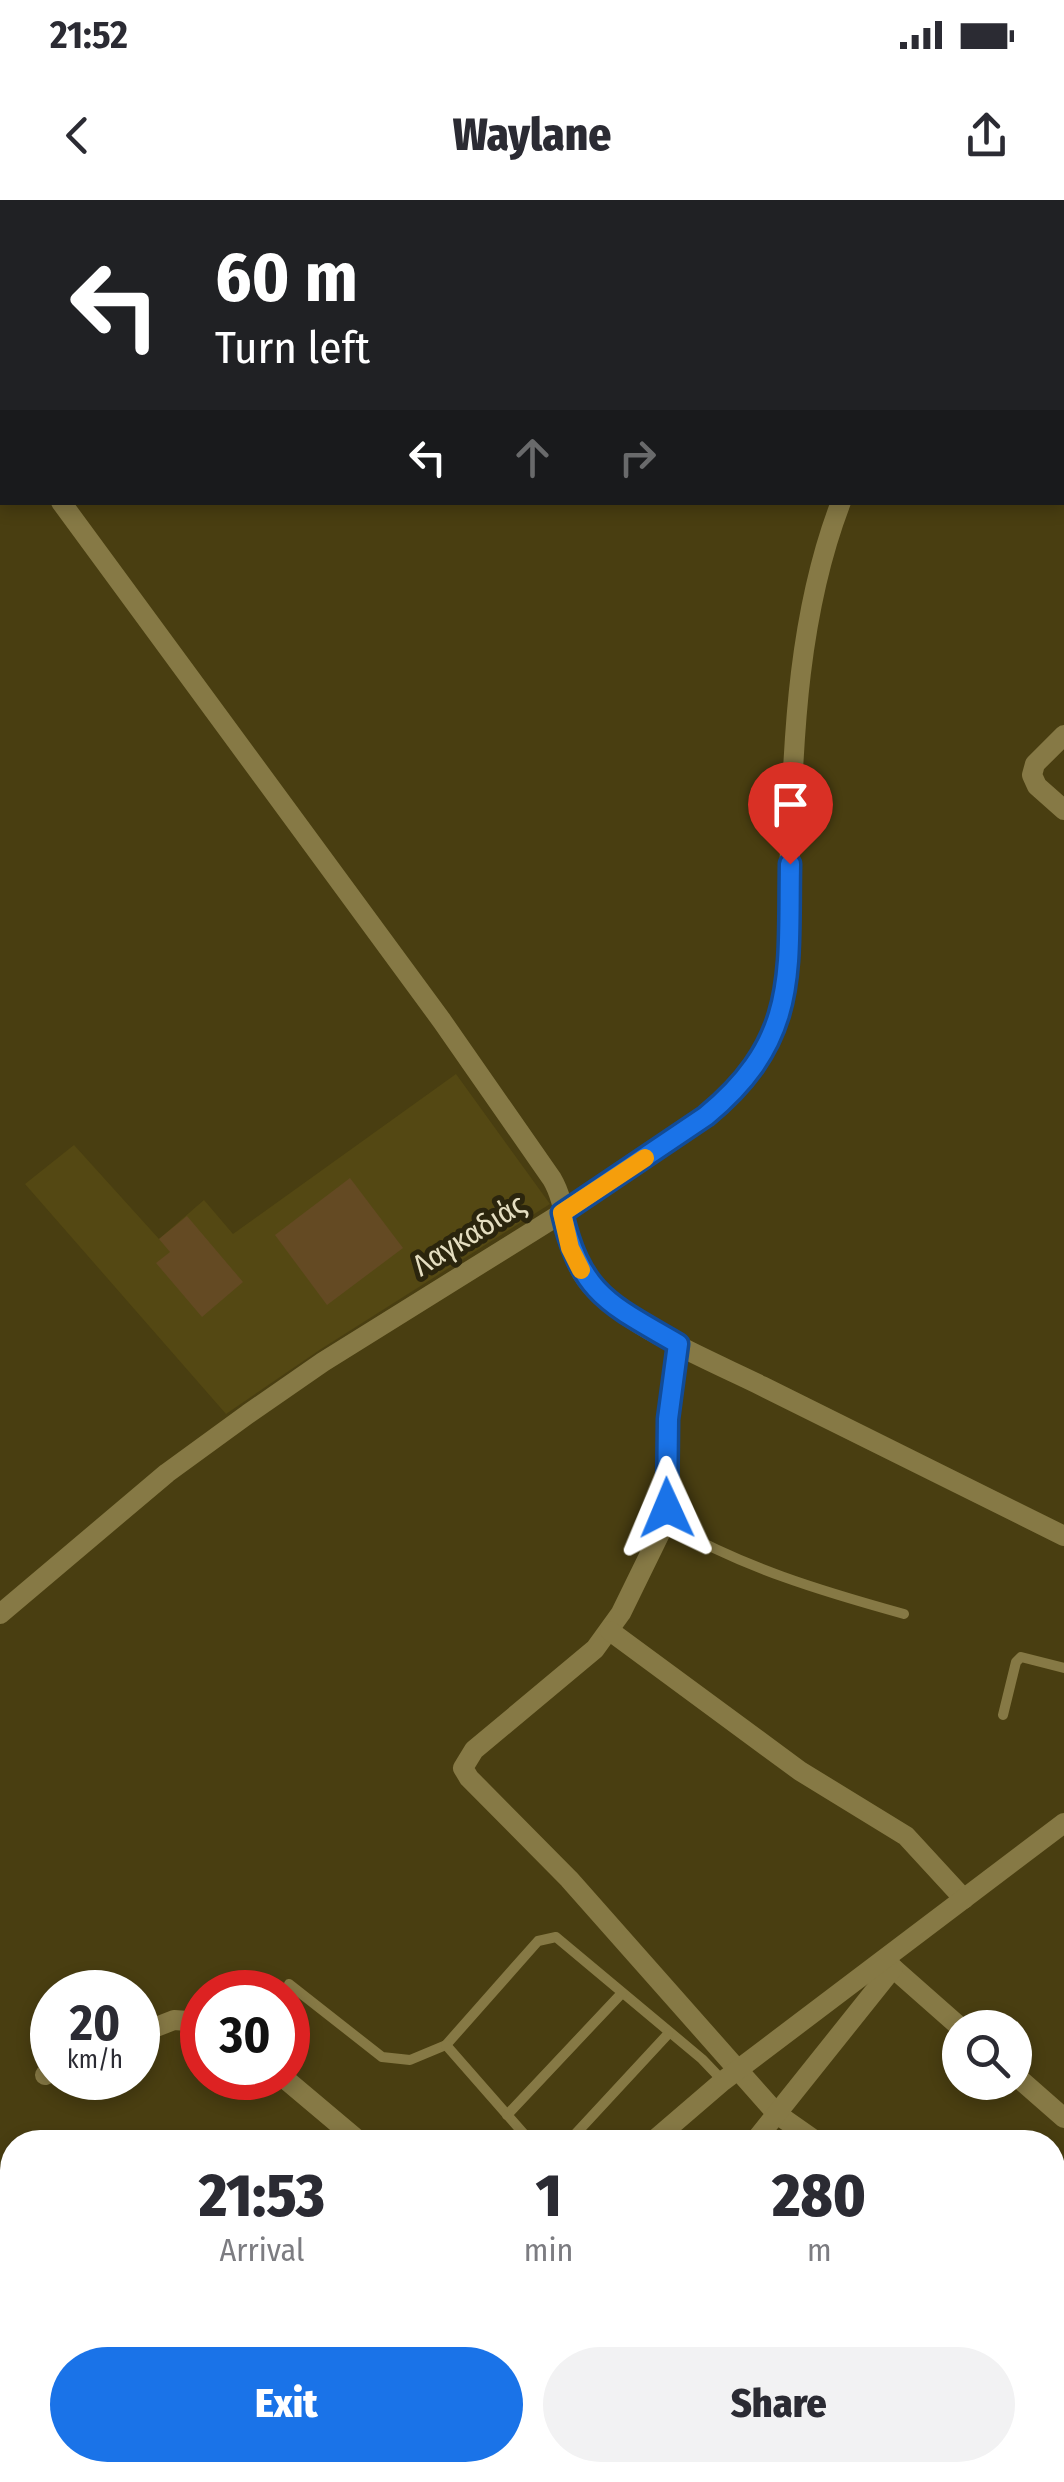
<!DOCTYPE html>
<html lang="en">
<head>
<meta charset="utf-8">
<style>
	:root { --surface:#fff; --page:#f2f2f3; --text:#2b2b33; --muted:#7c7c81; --accent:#1a73e8 }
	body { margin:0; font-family:"Fira Sans Condensed",sans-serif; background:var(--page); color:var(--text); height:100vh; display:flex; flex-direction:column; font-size:38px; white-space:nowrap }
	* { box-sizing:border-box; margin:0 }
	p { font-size:32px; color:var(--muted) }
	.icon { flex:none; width:55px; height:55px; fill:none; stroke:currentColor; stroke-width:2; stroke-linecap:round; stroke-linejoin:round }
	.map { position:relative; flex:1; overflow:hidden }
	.drawer { position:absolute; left:0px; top:1930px; width:1065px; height:352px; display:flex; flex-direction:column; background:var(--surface); border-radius:40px 40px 0 0; box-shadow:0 5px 15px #0003 }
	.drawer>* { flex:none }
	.top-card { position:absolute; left:0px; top:0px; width:1065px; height:305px; box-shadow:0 5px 15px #0003; background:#202124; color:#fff; overflow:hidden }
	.buttons { position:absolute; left:942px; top:1810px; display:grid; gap:20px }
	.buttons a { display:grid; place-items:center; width:90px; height:90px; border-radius:50%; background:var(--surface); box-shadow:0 5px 15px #0003; font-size:50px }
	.speed { position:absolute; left:30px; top:1770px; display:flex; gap:20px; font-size:50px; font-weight:700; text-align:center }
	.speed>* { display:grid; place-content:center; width:130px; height:130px; border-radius:50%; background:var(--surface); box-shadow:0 5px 15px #0003; line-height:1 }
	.speed small { font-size:25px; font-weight:400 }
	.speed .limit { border:15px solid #d22; background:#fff; color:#111 }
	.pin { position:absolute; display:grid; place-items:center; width:85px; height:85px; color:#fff; margin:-102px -42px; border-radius:50% 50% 50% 0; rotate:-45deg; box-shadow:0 0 10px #0007 }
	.pin .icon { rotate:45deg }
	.me { position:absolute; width:110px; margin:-55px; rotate:359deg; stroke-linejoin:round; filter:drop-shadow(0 0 8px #0008) }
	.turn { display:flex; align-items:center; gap:35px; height:210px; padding:0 50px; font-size:45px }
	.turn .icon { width:130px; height:130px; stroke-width:2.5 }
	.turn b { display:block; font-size:70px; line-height:85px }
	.lanes { display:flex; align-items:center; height:95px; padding:0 50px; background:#0003; justify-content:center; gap:50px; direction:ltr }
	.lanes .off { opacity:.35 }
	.eta { display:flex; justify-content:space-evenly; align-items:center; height:170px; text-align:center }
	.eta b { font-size:60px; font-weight:800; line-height:70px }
	.action { display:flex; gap:20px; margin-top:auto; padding:20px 50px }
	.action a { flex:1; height:115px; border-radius:60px; background:var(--accent); color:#fff; font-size:40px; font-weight:800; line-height:115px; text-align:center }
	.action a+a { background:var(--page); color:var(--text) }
	.status { display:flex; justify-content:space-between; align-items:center; height:70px; padding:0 50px; background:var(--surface); direction:ltr }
	.status svg { height:28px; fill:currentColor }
	header { display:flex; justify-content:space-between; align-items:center; height:130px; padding:0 50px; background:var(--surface); font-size:45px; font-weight:800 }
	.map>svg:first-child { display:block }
	.built { fill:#544813 }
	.building { fill:#644a23 }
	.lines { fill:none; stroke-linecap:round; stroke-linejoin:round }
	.service { stroke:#867945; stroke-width:10 }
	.minor { stroke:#867945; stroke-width:20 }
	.tertiary { stroke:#867945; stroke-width:20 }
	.route-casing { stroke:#114b97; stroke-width:25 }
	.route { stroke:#1a73e8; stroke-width:18 }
	.slow { stroke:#f59e0b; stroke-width:18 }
	.labels { text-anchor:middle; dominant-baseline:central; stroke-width:10; stroke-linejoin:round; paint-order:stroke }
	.street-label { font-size:30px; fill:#e5dec1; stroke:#2b250d }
</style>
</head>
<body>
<div class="status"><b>21:52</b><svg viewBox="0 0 49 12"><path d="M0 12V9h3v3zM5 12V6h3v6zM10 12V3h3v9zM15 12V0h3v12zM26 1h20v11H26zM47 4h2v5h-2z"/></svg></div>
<header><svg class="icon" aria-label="back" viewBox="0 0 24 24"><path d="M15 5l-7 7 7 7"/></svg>Waylane<svg class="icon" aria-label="share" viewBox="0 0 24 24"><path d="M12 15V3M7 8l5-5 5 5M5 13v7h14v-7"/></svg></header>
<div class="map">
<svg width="1064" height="2282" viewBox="0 0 1064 2282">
	<rect width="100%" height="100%" fill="#493e11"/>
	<polygon class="built" points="456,874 550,1004 321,1149 226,1214 25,984 74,945 159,1039 204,1000 233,1034"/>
	<g class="building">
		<polygon points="350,978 403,1048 327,1105 275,1035"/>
		<polygon points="187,1016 243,1082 202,1117 156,1063 170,1052 159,1039"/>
	</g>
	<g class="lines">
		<g class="service">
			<path d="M 666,1323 C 741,1367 821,1391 904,1414"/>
			<polyline points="1003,1515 1016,1462 1021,1457 1064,1468"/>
			<polyline points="289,1784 382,1857 410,1860 446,1845 538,1741 556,1737 702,1859 723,1881"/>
			<polyline points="446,1845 531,1942"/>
			<polyline points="507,1915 622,1793"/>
			<polyline points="568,1942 668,1834"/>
		</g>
		<g class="minor">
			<polyline points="218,0 220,2"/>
			<polyline points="592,0 595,2"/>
			<polyline points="838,0 840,2"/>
			<polyline points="1062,92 1064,91"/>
			<polyline points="1062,115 1064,115"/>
			<polyline points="0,226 2,229"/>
			<path d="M 61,302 L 442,821 L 552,979 C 572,1013 561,1057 596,1091 C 635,1130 711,1161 762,1186 C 862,1236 963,1286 1064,1336"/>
			<polyline points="1064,535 1035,564 1032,575 1037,586 1064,610"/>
			<polyline points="678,1145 668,1219 665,1323 621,1413 595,1449 474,1550 463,1568 469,1578 569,1679 777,1914 817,1942"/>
			<path d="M 0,1414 L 167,1273 L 248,1214 L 323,1162 L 562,1013 L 706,916 C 751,879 774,845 785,787 C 791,741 788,695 790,649 C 793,534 799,411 841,302"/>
			<polyline points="610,1431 800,1571 906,1636 964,1699"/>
			<polyline points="893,1768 961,1828"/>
			<polyline points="138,1834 174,1820 202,1822"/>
			<polyline points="45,1875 52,1872"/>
			<polyline points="1015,1875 1064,1918"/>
			<polyline points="284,1878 360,1942"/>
			<polyline points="754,1942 893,1768 884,1760"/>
			<polyline points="1052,2107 1064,2115"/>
			<polyline points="724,2270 746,2282"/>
			<polyline points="488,2282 497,2270"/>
			<polyline points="840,2282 846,2270"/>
		</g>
		<g class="tertiary">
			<polyline points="183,2 186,0"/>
			<polyline points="0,154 2,152"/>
			<polyline points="652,1942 723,1881 1064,1623"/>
			<polyline points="285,2282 304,2270"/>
		</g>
	</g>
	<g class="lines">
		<defs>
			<path id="route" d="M 667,1308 L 668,1219 L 678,1144 C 610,1104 581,1095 562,1013 L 706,916 C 799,839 788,774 790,664"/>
		</defs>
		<use href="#route" class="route-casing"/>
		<use href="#route" class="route"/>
		<polyline class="slow" points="581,1070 570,1048 562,1013 645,958"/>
	</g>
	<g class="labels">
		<g class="street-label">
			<text transform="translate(469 1035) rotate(-32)">Λαγκαδιάς</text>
		</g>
	</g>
</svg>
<div class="buttons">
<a><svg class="icon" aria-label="search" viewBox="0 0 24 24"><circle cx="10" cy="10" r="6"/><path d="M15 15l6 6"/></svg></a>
</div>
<div class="speed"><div>20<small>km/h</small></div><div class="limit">30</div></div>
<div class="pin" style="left:790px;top:664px;background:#d93025"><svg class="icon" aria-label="arrive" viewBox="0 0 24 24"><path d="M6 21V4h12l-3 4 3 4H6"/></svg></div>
<svg class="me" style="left:667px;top:1308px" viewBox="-20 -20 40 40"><path d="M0-17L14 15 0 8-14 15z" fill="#1a73e8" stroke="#fff" stroke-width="4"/></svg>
<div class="top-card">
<div class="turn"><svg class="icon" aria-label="left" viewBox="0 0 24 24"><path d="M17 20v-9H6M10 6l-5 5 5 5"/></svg><div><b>60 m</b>Turn left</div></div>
<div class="lanes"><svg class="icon" aria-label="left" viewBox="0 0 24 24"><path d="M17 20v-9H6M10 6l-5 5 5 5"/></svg><svg class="icon off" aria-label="ahead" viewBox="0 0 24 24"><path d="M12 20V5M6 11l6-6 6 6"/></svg><svg class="icon off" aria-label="right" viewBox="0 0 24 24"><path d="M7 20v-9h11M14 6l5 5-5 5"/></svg></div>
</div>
<section class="drawer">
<div class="eta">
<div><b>21:53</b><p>Arrival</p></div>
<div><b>1</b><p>min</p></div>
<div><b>280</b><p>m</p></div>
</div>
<div class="action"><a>Exit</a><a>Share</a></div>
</section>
</div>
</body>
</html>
